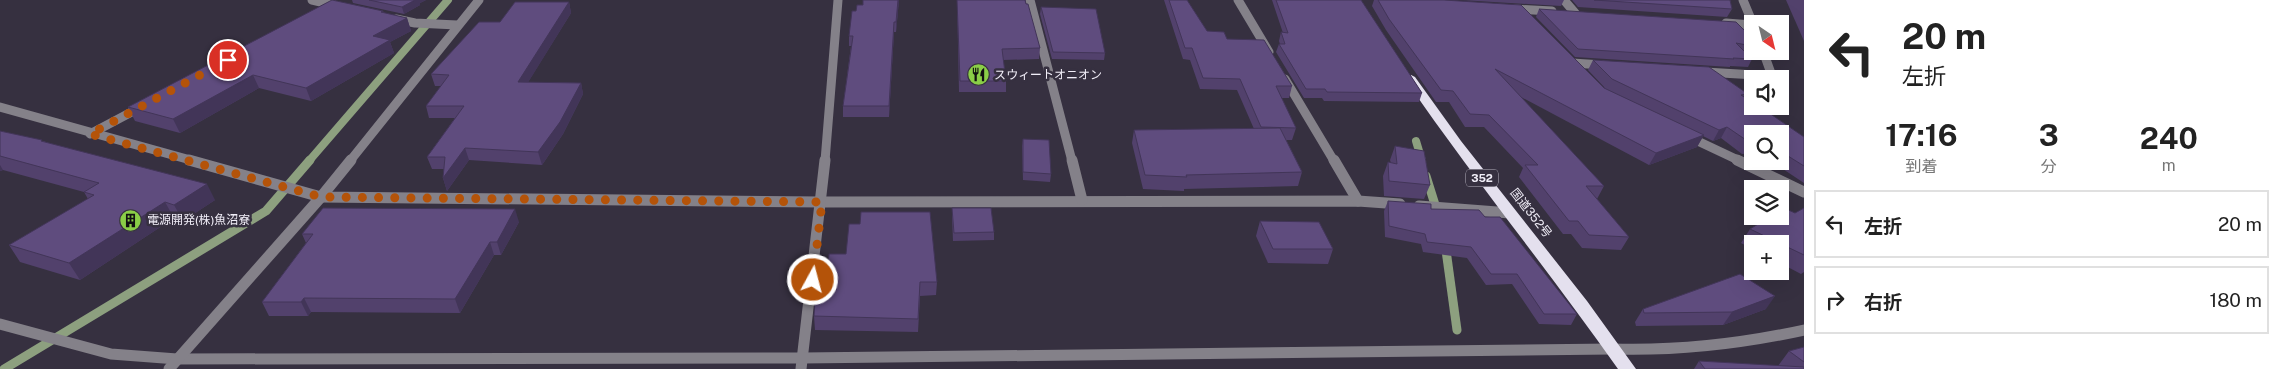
<!DOCTYPE html>
<html lang="ja">
<head>
<meta charset="utf-8">
<style>
	:root { --surface:#fff; --page:#f6f6f6; --text:#222; --muted:#767676; --line:#e0e0e0 }
	body { margin:0; font-family:"Public Sans","Noto Sans JP",sans-serif; background:var(--page); color:var(--text); height:100vh; display:flex; flex-direction:column; font-size:19px; white-space:nowrap }
	* { box-sizing:border-box; margin:0 }
	p { font-size:16px; color:var(--muted) }
	.icon { flex:none; width:28px; height:28px; fill:none; stroke:currentColor; stroke-width:2; stroke-linecap:round; stroke-linejoin:round }
	.map { position:relative; flex:1; overflow:hidden }
	.details { display:flex; flex-direction:column; background:var(--surface); width:475px }
	.details>* { flex:none }
	.banner { background:#fff; color:var(--text); overflow:hidden }
	.needle { width:32px; rotate:145deg }
	.tools { position:absolute; left:1744px; top:15px; display:grid; gap:10px }
	.tools a { display:grid; place-items:center; width:45px; height:45px; border-radius:0px; background:var(--surface); box-shadow:0 5px 20px #0002; font-size:25px }
	.pin { position:absolute; display:grid; place-items:center; width:42px; height:42px; color:#fff; margin:-21px; border:2px solid #fff; border-radius:50%; box-shadow:0 1px 5px #0007 }
	.me { position:absolute; width:55px; margin:-28px; rotate:7deg; stroke-linejoin:round; filter:drop-shadow(0 0 4px #0008) }
	.turn { display:flex; align-items:center; gap:18px; height:105px; padding:0 15px; font-size:22px }
	.turn .icon { width:65px; height:65px; stroke-width:2.5 }
	.turn b { display:block; font-size:35px; line-height:42px }
	.eta { display:flex; justify-content:space-evenly; align-items:center; height:85px; text-align:center }
	.eta b { font-size:30px; font-weight:700; line-height:35px }
	ul { padding:0; list-style:none }
	li { display:flex; align-items:center; gap:15px; height:68px; margin:0 10px 8px; padding:0 5px; border:2px solid var(--line); border-radius:0px }
	li div { flex:1 }
	li b { display:block; font-size:19px }
	li em { font-style:normal }
	main { display:flex; flex:1; min-height:0 }
	.map>svg:first-child { display:block }
	.lines { fill:none; stroke-linecap:round; stroke-linejoin:round }
	.stream-far1 { stroke:#8da07f; stroke-width:8 }
	.stream { stroke:#8da07f; stroke-width:9 }
	.minor-far1 { stroke:#848189; stroke-width:9 }
	.minor { stroke:#848189; stroke-width:11 }
	.tertiary-far1 { stroke:#848189; stroke-width:9 }
	.tertiary { stroke:#848189; stroke-width:11 }
	.trunk { fill:#e4e0ee; fill-rule:evenodd }
	.wall { fill:#52416c }
	.shaded-wall { fill:#423558 }
	.building { fill:#5f4c7e; stroke:#423558 }
	.route { stroke:#b45309; stroke-width:9; stroke-dasharray:0 16.2 }
	.labels { text-anchor:middle; dominant-baseline:central; stroke-width:5; stroke-linejoin:round; paint-order:stroke }
	.shield { fill:#363040; stroke:#b9b5c1; stroke-width:1 }
	.shield-label { font-size:11px; font-weight:bold; fill:#f1eef8 }
	.poi-label { font-size:12px; fill:#f1eef8; stroke:#363040; text-anchor:start }
	.street-label { font-size:12px; fill:#f1eef8; stroke:#363040 }
</style>
</head>
<body>
<main>
<div class="map">
<svg width="1804" height="369" viewBox="0 0 1804 369">
	<rect width="100%" height="100%" fill="#363040"/>
	<g class="lines">
		<g class="stream-far1">
			<polyline points="1416,141 1422,161"/>
			<polyline points="309,161 448,0"/>
		</g>
		<g class="stream">
			<polyline points="1426,176 1437,211"/>
			<polyline points="1445,243 1457,330"/>
			<polyline points="4,369 266,211 310,160"/>
		</g>
		<g class="minor-far1">
			<polyline points="312,0 338,6"/>
			<polyline points="1030,0 1072,161"/>
			<polyline points="1238,0 1269,52"/>
			<polyline points="1564,0 1575,13"/>
			<polyline points="1743,0 1753,24"/>
			<polyline points="1514,9 1552,11"/>
			<polyline points="396,19 415,23 457,25"/>
			<polyline points="1726,23 1752,25"/>
			<polyline points="1572,63 1603,65"/>
			<polyline points="1705,72 1772,76 1763,51"/>
			<polyline points="1285,79 1334,161"/>
			<polyline points="0,107 194,161"/>
			<polyline points="90,134 141,107"/>
			<polyline points="1687,136 1740,161"/>
			<polyline points="825,161 838,0"/>
		</g>
		<g class="minor">
			<polyline points="189,160 321,197 822,202 1358,201 1400,204"/>
			<polyline points="1072,160 1082,200"/>
			<polyline points="1334,160 1358,201"/>
			<polyline points="1737,160 1804,192"/>
			<polyline points="1419,206 1510,213"/>
			<path d="M 1612,349 C 1677,351 1740,344 1804,330"/>
			<polyline points="801,369 825,160"/>
		</g>
		<polyline class="tertiary-far1" points="350,161 479,0"/>
		<g class="tertiary">
			<polyline points="0,324 111,354 177,359 803,358 1612,349"/>
			<polyline points="169,369 321,197 351,160"/>
		</g>
		<path class="trunk" d="M 1411,75 L 1415,77 L 1461,141 L 1587,301 L 1636,369 L 1618,369 C 1549,271 1473,178 1405,79 Z"/>
	</g>
	<g class="wall">
		<polygon points="352,0 426,0 420,3 420,5 404,14 353,3"/>
		<polygon points="863,0 899,0 896,32 894,32 889,117 843,117 843,106 851,46 849,46 849,36 856,11 863,5"/>
		<polygon points="957,0 1025,0 1040,48 1039,59 1003,60 1006,81 1006,92 959,92"/>
		<polygon points="1164,0 1187,0 1207,31 1227,39 1292,86 1289,98 1281,98 1296,128 1292,140 1286,140 1302,172 1298,186 1184,189 1184,191 1143,189 1132,143 1134,130 1254,129 1237,90 1200,89 1190,60 1183,59"/>
		<polygon points="1272,0 1361,0 1422,93 1419,102 1324,101 1322,98 1304,98 1276,52 1279,44 1280,44 1279,41 1281,32 1283,33"/>
		<polygon points="1374,0 1444,0 1605,88 1588,70 1593,60 1748,94 1746,98 1804,137 1804,183 1771,161 1780,161 1780,134 1752,134 1752,153 1742,154 1721,138 1713,141 1703,136 1697,147 1649,165 1521,97 1604,186 1597,199 1629,237 1621,250 1582,248 1571,234 1563,234 1519,177 1523,168 1484,127 1465,127 1449,102 1436,102 1386,30 1372,6"/>
		<polygon points="1461,0 1564,0 1561,6"/>
		<polygon points="1572,0 1730,0 1732,9 1727,17 1578,7"/>
		<polygon points="1786,0 1804,0 1804,41"/>
		<polygon points="569,2 571,13 528,82 581,83 583,94 563,134 542,165 469,160 447,191 443,178 444,169 432,169 427,157 455,118 429,118 426,106 441,86 435,86 431,74 500,22"/>
		<polygon points="1041,7 1105,53 1104,60 1052,59 1040,14"/>
		<polygon points="1539,9 1752,38 1752,51 1761,51 1758,56 1747,54 1752,59 1748,67 1730,66 1730,67 1575,57 1536,17"/>
		<polygon points="383,11 384,13 407,18 411,31 390,42 394,53 311,101 259,88 180,133 135,121 128,107"/>
		<polygon points="0,131 43,141 215,200 183,221 174,218 80,280 20,262 9,245 88,199 84,192 3,170 0,171"/>
		<polygon points="1023,139 1051,174 1050,182 1023,180 1022,146"/>
		<polygon points="1395,146 1430,185 1424,199 1384,196 1383,176 1388,162 1391,163 1390,160"/>
		<polygon points="1388,201 1431,209 1485,217 1577,314 1571,325 1539,324 1512,284 1486,285 1467,258 1423,252 1421,244 1385,237 1384,211"/>
		<polygon points="952,208 994,232 994,240 953,241 952,216"/>
		<polygon points="1804,208 1804,272 1801,274 1780,263 1780,244 1752,244 1752,249 1741,243 1750,229 1795,213"/>
		<polygon points="1260,221 1333,249 1328,264 1268,263 1256,236"/>
		<polygon points="519,222 501,255 494,255 460,313 311,312 308,316 269,316 262,302 306,243 302,234"/>
		<polygon points="817,272 937,282 936,295 920,296 918,332 815,330 814,316"/>
		<polygon points="1643,309 1766,309 1723,325 1636,326 1635,322"/>
		<polygon points="1804,347 1804,369 1694,369 1699,361 1778,366 1789,351"/>
	</g>
	<g class="shaded-wall">
		<polygon points="415,0 426,0 420,3 420,5 404,14 402,7"/>
		<polygon points="898,0 899,0 896,32 896,22"/>
		<polygon points="569,2 571,13 521,94 518,82"/>
		<polygon points="407,18 411,31 390,42 394,53 311,101 306,88 373,36"/>
		<polygon points="894,22 894,32 889,117 889,106"/>
		<polygon points="253,75 259,88 180,133 173,119"/>
		<polygon points="581,83 583,94 563,134 542,165 538,152"/>
		<polygon points="1727,127 1721,138 1713,141 1719,130"/>
		<polygon points="1704,135 1697,147 1649,165 1656,153"/>
		<polygon points="465,148 469,160 447,191 443,178"/>
		<polygon points="0,165 3,170 0,171"/>
		<polygon points="207,184 215,200 183,221 174,205"/>
		<polygon points="165,202 174,218 80,280 69,263"/>
		<polygon points="515,209 519,222 501,255 497,242"/>
		<polygon points="490,242 494,255 460,313 455,299"/>
		<polygon points="1775,296 1766,309 1723,325 1732,312"/>
		<polygon points="304,298 311,312 308,316 301,302"/>
	</g>
	<g class="building">
		<polygon points="332,0 383,11 381,12 407,18 373,36 390,40 306,88 253,75 173,119 128,107"/>
		<polygon points="369,0 415,0 402,7"/>
		<polygon points="863,0 898,0 896,22 894,22 889,106 843,106 853,36 849,36 852,11 856,11 857,5 863,5"/>
		<polygon points="957,0 1025,0 1026,4 1028,4 1040,48 1002,49 1006,81 960,81"/>
		<polygon points="1169,0 1187,0 1207,31 1224,32 1227,39 1264,40 1292,86 1276,86 1296,128 1261,127 1240,79 1203,78 1192,48 1185,48"/>
		<polygon points="1276,0 1361,0 1422,93 1327,92 1325,89 1306,89 1279,44 1285,44 1281,32 1288,33"/>
		<polygon points="1378,0 1444,0 1521,5 1604,88 1704,135 1656,153 1495,69 1604,186 1586,186 1629,237 1589,235 1578,221 1569,221 1525,165 1538,165 1489,115 1470,114 1453,91 1441,90 1389,19"/>
		<polygon points="1594,0 1730,0 1732,9"/>
		<polygon points="515,2 569,2 518,82 581,83 560,122 538,152 465,148 443,178 445,157 427,157 464,106 426,106 449,75 431,74 479,22 500,22"/>
		<polygon points="1041,7 1096,9 1105,53 1053,52"/>
		<polygon points="1539,9 1736,22 1752,38 1752,46 1736,43 1752,59 1733,58 1734,59 1578,49"/>
		<polygon points="1593,60 1709,67 1748,94 1741,95 1752,102 1752,106 1759,106 1804,137 1804,166 1780,151 1780,134 1752,134 1752,142 1749,142 1727,127 1719,130 1612,79"/>
		<polygon points="1280,128 1302,172 1186,175 1187,177 1145,175 1134,130"/>
		<polygon points="0,131 42,140 41,141 207,184 174,205 165,202 69,263 9,245 94,195 84,192 99,183 0,156"/>
		<polygon points="1023,139 1049,140 1051,174 1023,172"/>
		<polygon points="1395,146 1424,151 1430,185 1389,181 1388,162 1397,164"/>
		<polygon points="1388,201 1431,204 1431,209 1479,210 1485,217 1500,217 1577,314 1544,314 1517,274 1491,274 1471,247 1427,242 1425,234 1389,226"/>
		<polygon points="323,208 515,209 497,242 490,242 455,299 304,298 301,302 262,302 313,234 302,234"/>
		<polygon points="952,208 991,208 994,232 954,233"/>
		<polygon points="1784,208 1795,213 1804,208 1804,255 1750,229 1771,216 1780,216 1780,210"/>
		<polygon points="861,212 930,212 937,282 920,282 918,319 814,316 817,272 827,273 829,254 846,254 849,224 860,224"/>
		<polygon points="1260,221 1319,222 1333,249 1273,249"/>
		<polygon points="1740,274 1775,296 1732,312 1644,313 1643,309"/>
		<polygon points="1804,347 1804,362 1789,351"/>
		<polygon points="1699,361 1804,367 1804,369 1705,369"/>
	</g>
	<g class="lines">
		<polyline class="route" points="228,60 90,134 321,197 822,202 813,280"/>
	</g>
	<defs>
		<symbol id="restaurant-disc" viewBox="-11 -11 22 22"><circle r="9.5" fill="#8ace47" stroke="#363040"/><path d="M-5-6h1v4h1v-4h1v4h1v-4h1v5L-1.5 .5V6h-2V.5L-5-1ZM5-6V6H3V1.5H1.5Q1.5-4 5-6Z" fill="#111"/></symbol>
		<symbol id="building-disc" viewBox="-11 -11 22 22"><circle r="9.5" fill="#8ace47" stroke="#363040"/><path d="M-4-6H4V6H1V3H-1V6H-4ZM-2.5-4.3h1.7v1.8h-1.7ZM.8-4.3h1.7v1.8H.8ZM-2.5-1h1.7V.8h-1.7ZM.8-1h1.7V.8H.8Z" fill="#111"/></symbol>
	</defs>
	<g fill-rule="evenodd">
		<use href="#restaurant-disc" x="966" y="62" width="25" height="25"/>
		<use href="#building-disc" x="118" y="208" width="25" height="25"/>
	</g>
	<g class="labels">
		<rect class="shield" x="1466" y="169.5" width="32" height="17" rx="4"/>
		<g class="shield-label">
			<text x="1482" y="178">352</text>
		</g>
		<g class="poi-label">
			<text x="994" y="75">スウィートオニオン</text>
			<text x="147" y="220">電源開発(株)魚沼寮</text>
		</g>
		<g class="street-label">
			<text transform="translate(1531 213) rotate(52)">国道352号</text>
		</g>
	</g>
</svg>
<div class="tools">
<a><svg class="needle" viewBox="-14 -14 28 28"><path d="M0-13l5 13h-10z" fill="#e53935"/><path d="M0 13l5-13h-10z" fill="#767676"/></svg></a>
<a><svg class="icon" aria-label="sound" viewBox="0 0 24 24"><path d="M4 9h4l5-4v14l-5-4H4zM17 9q2 3 0 6"/></svg></a>
<a><svg class="icon" aria-label="search" viewBox="0 0 24 24"><circle cx="10" cy="10" r="6"/><path d="M15 15l6 6"/></svg></a>
<a><svg class="icon" aria-label="layers" viewBox="0 0 24 24"><path d="M12 4l9 5-9 5-9-5zM3 14l9 5 9-5"/></svg></a>
<a>+</a>
</div>
<div class="pin" style="left:228px;top:60px;background:#d93025"><svg class="icon" aria-label="arrive" viewBox="0 0 24 24"><path d="M6 21V4h12l-3 4 3 4H6"/></svg></div>
<svg class="me" style="left:813px;top:280px" viewBox="-20 -20 40 40"><circle r="17" fill="#b45309" stroke="#fff" stroke-width="3"/><path d="M0-11L8 9 0 5-8 9z" fill="#fff"/></svg>
</div>
<section class="details">
<div class="banner">
<div class="turn"><svg class="icon" aria-label="left" viewBox="0 0 24 24"><path d="M17 20v-9H6M10 6l-5 5 5 5"/></svg><div><b>20 m</b>左折</div></div>
</div>
<div class="eta">
<div><b>17:16</b><p>到着</p></div>
<div><b>3</b><p>分</p></div>
<div><b>240</b><p>m</p></div>
</div>
<ul>
<li><svg class="icon" aria-label="left" viewBox="0 0 24 24"><path d="M17 20v-9H6M10 6l-5 5 5 5"/></svg><div><b>左折</b></div><em>20 m</em></li>
<li><svg class="icon" aria-label="right" viewBox="0 0 24 24"><path d="M7 20v-9h11M14 6l5 5-5 5"/></svg><div><b>右折</b></div><em>180 m</em></li>
</ul>
</section>
</main>
</body>
</html>
